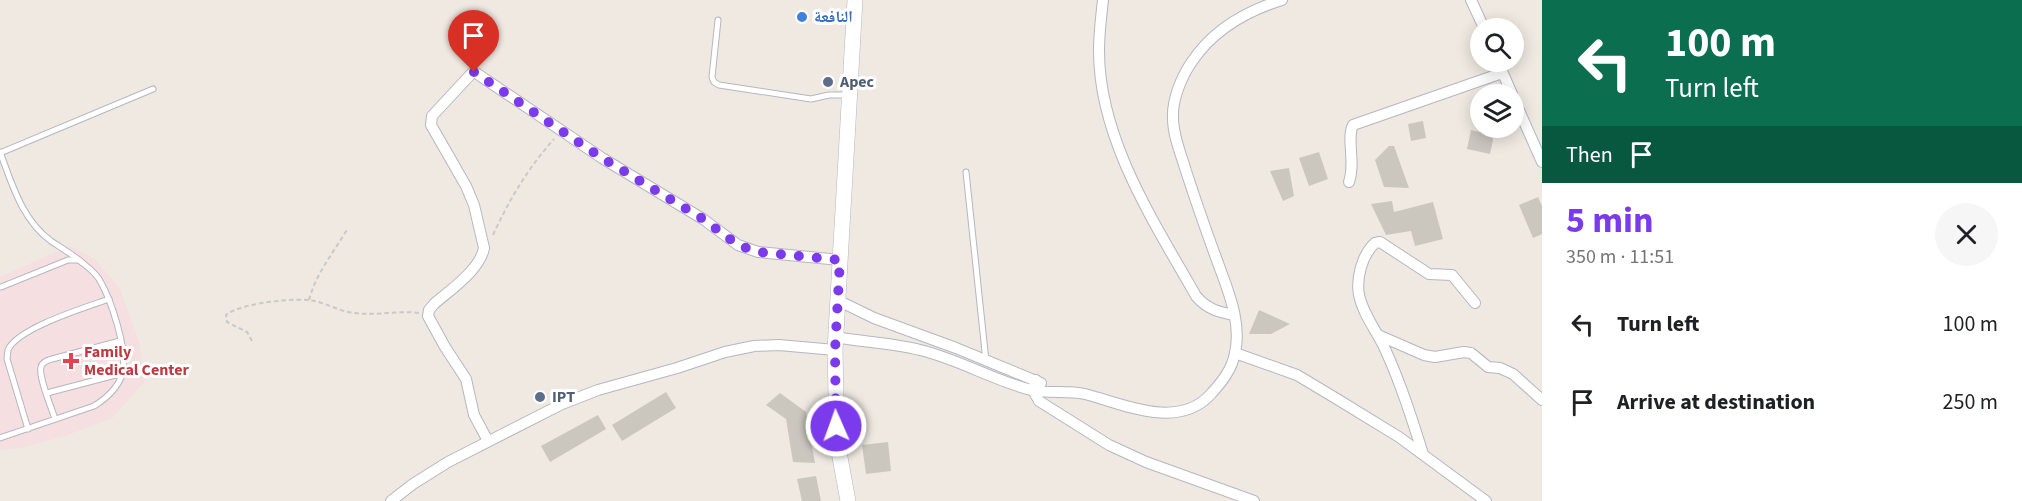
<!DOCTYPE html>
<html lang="en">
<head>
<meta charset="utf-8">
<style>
	:root { --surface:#fff; --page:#f6f6f6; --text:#202124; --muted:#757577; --accent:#7c3aed }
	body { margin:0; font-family:"Source Sans 3","Noto Naskh Arabic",sans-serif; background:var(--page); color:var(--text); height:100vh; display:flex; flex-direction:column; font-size:22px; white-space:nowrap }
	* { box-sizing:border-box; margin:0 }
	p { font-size:20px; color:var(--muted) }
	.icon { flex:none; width:33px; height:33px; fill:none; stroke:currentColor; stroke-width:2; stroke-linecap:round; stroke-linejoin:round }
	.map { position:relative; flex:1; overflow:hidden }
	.side { display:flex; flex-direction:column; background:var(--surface); width:480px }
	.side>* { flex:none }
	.banner { background:#0b6e4f; color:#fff; overflow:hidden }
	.fabs { position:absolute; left:1470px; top:18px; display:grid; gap:12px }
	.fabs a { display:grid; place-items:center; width:54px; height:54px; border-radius:50%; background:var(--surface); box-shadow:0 3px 15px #0003; font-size:30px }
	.pin { position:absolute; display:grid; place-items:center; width:51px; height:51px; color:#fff; margin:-62px -26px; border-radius:50% 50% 50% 0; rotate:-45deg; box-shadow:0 0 6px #0007 }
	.pin .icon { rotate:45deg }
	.me { position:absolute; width:66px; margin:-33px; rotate:358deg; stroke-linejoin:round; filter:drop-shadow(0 0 4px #0008) }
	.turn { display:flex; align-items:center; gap:21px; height:126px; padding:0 24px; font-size:27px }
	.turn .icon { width:78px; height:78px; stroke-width:2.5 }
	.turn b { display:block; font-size:42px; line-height:51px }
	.then { display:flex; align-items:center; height:57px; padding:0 24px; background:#0003; gap:12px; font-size:22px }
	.round { display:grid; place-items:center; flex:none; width:63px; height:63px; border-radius:32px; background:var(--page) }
	.head { display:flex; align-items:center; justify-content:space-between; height:102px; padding:0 24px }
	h1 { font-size:36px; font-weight:700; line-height:45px; color:var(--accent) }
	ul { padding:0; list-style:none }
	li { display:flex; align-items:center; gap:18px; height:78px; padding:0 24px }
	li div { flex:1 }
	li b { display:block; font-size:22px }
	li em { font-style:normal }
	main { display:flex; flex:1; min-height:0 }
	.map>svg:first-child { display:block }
	.medical { fill:#f5dfe0 }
	.building { fill:#cbc7bf }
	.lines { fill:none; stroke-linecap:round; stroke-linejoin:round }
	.service-casing { stroke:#b4b7c1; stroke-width:7 }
	.minor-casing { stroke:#b4b7c1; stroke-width:12 }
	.secondary-casing { stroke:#b4b7c1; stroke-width:16 }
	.path { stroke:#c9c9c9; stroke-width:2; stroke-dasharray:4.5 3; stroke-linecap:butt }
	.service { stroke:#fff; stroke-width:5 }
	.minor { stroke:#fff; stroke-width:10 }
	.secondary { stroke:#fff; stroke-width:15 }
	.route { stroke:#7c3aed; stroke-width:10; stroke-dasharray:0 18 }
	.shop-dot { fill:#3f7fe0; stroke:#fff; stroke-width:2 }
	.service-dot { fill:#5c6f8a; stroke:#fff; stroke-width:2 }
	.health-dot { fill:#e0444e; stroke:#fff; stroke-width:2 }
	.labels { text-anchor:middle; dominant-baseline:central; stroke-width:6; stroke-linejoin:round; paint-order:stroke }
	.shop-label { font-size:16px; font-weight:bold; fill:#366cbe; stroke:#fff; text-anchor:start }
	.service-label { font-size:16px; font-weight:bold; fill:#4e5e75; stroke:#fff; text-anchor:start }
	.health-label { font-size:16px; font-weight:bold; fill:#be3a42; stroke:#fff; text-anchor:start }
</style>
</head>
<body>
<main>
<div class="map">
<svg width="1542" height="501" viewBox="0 0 1542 501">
	<rect width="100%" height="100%" fill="#efe9e1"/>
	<polygon class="medical" points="69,246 95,259 120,289 139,342 145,381 112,418 68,435 21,448 0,450 0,277"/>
	<g class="building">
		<polygon points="1423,121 1426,138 1411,141 1408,124"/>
		<polygon points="1471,130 1494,135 1490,154 1467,149"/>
		<polygon points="1389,146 1394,146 1409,188 1384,187 1375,160"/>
		<polygon points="1319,152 1328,179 1309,186 1299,158"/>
		<polygon points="1289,168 1294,196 1283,201 1270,171"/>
		<polygon points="1538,197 1542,206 1542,234 1533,238 1519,205"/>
		<polygon points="1392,201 1394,212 1433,202 1443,239 1415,246 1411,231 1386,235 1371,204"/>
		<polygon points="1259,310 1290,324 1271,334 1249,334"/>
		<polygon points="666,392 676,408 622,441 612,425"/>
		<polygon points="780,393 806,412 815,463 793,462 786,419 766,405"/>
		<polygon points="598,415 606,429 550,462 541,446"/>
		<polygon points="888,442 891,471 866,474 862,445"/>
		<polygon points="816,476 821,501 802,501 797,479"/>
	</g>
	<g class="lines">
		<defs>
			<g id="service">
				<polyline points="718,20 712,77 714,82 719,85 811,99 829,95 849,95"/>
				<path d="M 0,152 C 12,184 22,220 51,241 C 60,247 70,253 79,260"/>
				<polyline points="0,153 153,89"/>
				<polyline points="966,172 986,361"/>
				<polyline points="47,393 123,373"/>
				<path d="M 55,419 C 52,409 38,376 41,367 C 42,362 48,360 52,359 L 120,341"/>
				<path d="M 28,429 L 7,359 C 7,358 8,351 8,350 C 17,328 87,307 109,299"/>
				<path d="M 0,438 L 94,406 C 107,398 117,389 122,375 C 129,352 111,299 99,279 C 94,271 86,266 79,260 L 68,260 L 1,287"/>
			</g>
			<g id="minor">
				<path d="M 1103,0 C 1101,17 1099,34 1099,51 C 1099,139 1154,222 1196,296 C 1207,309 1218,312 1234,315"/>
				<polyline points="1471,0 1484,28"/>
				<polyline points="1498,62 1512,94"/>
				<polyline points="1514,99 1542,162"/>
				<path d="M 1349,182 C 1356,162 1346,139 1353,125 L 1502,73"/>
				<polyline points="837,300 874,318 956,348 1041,383"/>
				<polyline points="1378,335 1424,355 1435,357 1464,352 1471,353 1488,367 1500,368 1513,374 1542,400"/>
				<path d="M 835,337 C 863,342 893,343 920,350 C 958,359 993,380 1031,390 C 1048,394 1068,390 1085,394 C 1123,404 1177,430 1210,395 C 1221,383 1232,370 1235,353 C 1241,326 1231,298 1222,274 C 1209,239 1197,205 1186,171 C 1181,154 1173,136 1173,118 C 1172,100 1181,78 1191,63 C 1212,31 1246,11 1282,0"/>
				<polyline points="1235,353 1297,375 1337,399 1399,437 1486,501"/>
				<polyline points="1036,380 1033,390 1039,401 1109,445 1146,462 1254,501"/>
				<path d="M 488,441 L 474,415 L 466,379 L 445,347 L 428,316 L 429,310 L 434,304 C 450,290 480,270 484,248 L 474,205 L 466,186 L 431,125 L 432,116 L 472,73 L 476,73 L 602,158 L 703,219 L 738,245 L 758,252 L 840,260"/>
				<path d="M 1423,454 C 1412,419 1401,384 1385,349 C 1377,331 1363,315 1359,295 C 1356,278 1362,255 1375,243 L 1380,242 L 1429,274 L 1452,275 L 1475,303"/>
				<polyline points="391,501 413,484 448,462 562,404 598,390 677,368 725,352 754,346 779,345 835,350"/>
			</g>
			<polyline id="secondary" points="848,501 837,441 835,350 855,0"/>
		</defs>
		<use href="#service" class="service-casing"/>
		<use href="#minor" class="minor-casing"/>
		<use href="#secondary" class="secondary-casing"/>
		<g class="path">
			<path d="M 493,235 C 509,200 528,168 554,139"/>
			<path d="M 309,300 C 316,273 334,252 348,228"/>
			<path d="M 252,341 L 247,332 L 227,322 L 226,315 C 240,303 297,297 315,301 C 328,304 341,312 355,313 C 376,316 398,310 419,313"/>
		</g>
		<use href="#service" class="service"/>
		<use href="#minor" class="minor"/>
		<use href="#secondary" class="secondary"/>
	</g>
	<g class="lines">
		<polyline class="route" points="474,72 602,158 703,219 738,245 758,252 840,260 835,351 836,426"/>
	</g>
	<circle class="shop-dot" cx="802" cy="17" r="6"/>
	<g class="service-dot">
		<circle cx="828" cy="82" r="6"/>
		<circle cx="540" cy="397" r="6"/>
	</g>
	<path class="health-dot" d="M68 352h6v6h6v6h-6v6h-6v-6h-6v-6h6z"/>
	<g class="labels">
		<g class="shop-label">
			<text x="814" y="17">النافعة</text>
		</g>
		<g class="service-label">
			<text x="840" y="82">Apec</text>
			<text x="552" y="397">IPT</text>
		</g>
		<g class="health-label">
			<text x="84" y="352">Family<tspan x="84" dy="18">Medical Center</tspan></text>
		</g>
	</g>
</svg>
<div class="fabs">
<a><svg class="icon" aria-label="search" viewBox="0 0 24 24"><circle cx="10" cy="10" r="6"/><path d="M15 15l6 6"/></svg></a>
<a><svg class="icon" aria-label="layers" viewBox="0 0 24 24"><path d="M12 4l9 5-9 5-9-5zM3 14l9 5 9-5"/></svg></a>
</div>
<div class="pin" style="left:474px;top:72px;background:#d93025"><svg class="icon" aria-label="arrive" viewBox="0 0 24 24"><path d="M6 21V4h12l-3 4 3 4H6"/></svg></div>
<svg class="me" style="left:836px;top:426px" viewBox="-20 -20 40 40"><circle r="17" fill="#7c3aed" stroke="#fff" stroke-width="3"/><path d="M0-11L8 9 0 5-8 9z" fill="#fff"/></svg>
</div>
<section class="side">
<div class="banner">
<div class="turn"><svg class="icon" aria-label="left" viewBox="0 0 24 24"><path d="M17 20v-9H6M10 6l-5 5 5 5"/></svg><div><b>100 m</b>Turn left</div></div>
<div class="then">Then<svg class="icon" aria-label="arrive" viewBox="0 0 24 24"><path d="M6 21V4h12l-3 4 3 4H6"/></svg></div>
</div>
<div class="head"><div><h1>5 min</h1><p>350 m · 11:51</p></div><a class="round"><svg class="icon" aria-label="close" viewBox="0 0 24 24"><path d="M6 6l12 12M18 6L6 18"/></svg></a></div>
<ul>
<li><svg class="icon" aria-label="left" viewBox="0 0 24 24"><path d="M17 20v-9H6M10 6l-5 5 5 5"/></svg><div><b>Turn left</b></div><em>100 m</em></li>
<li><svg class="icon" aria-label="arrive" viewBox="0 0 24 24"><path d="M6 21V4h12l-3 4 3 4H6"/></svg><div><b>Arrive at destination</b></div><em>250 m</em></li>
</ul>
</section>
</main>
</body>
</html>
